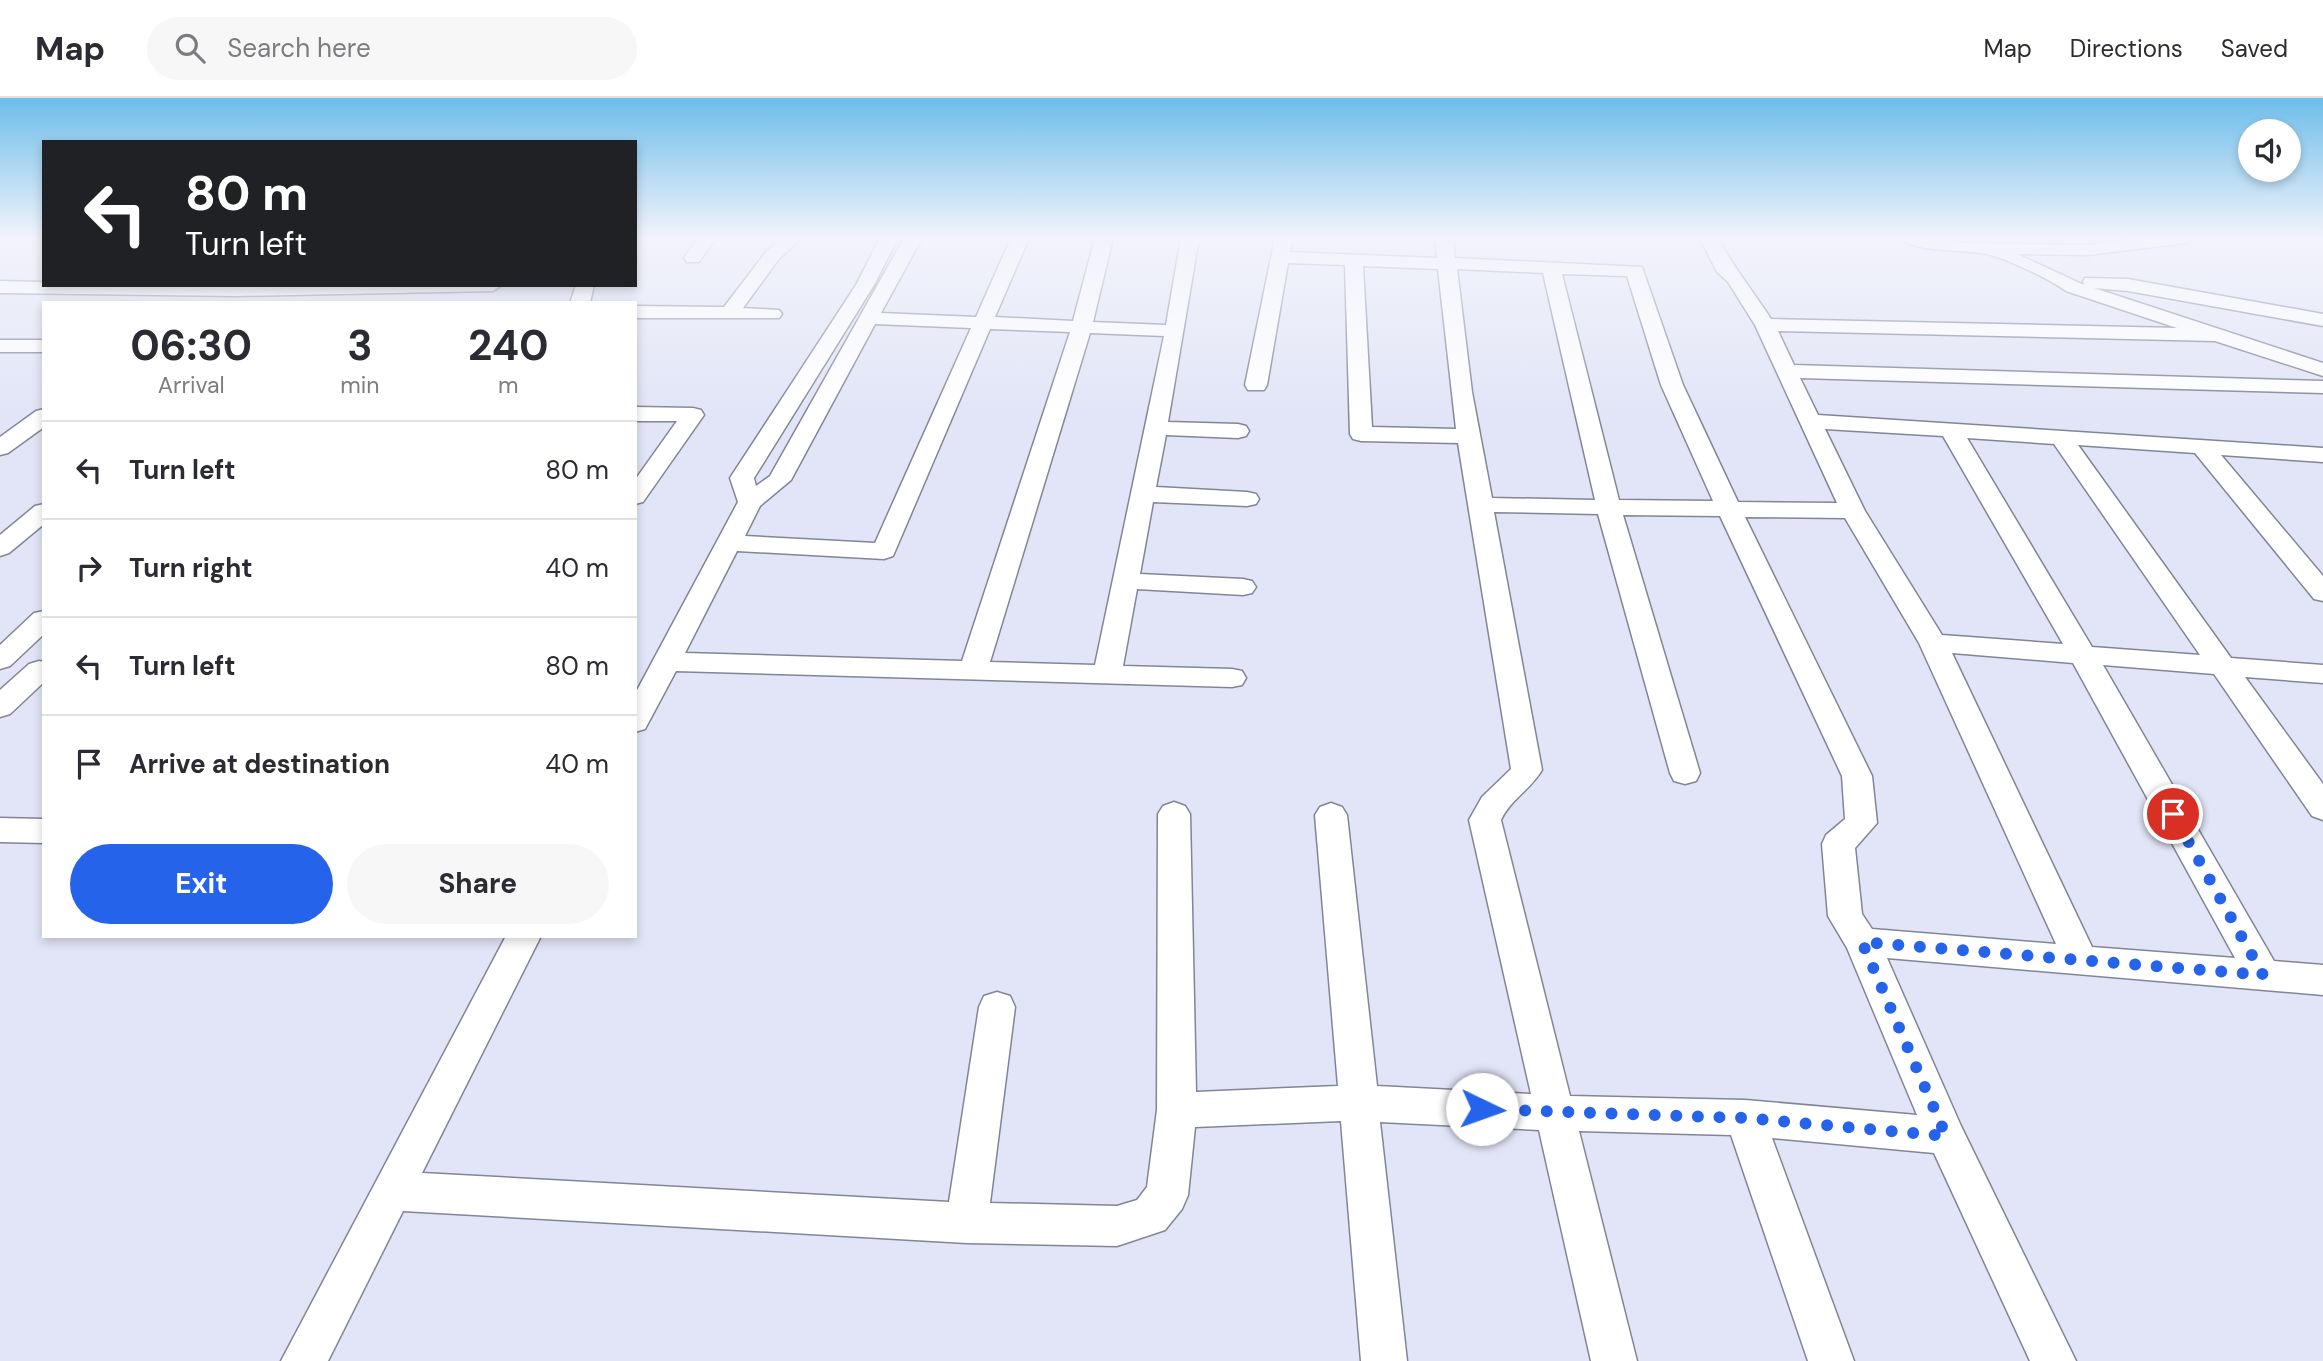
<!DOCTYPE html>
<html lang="en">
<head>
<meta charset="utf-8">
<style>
	:root { --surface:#fff; --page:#f7f7f7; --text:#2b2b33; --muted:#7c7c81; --line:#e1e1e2; --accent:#2563eb }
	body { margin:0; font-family:"DM Sans",sans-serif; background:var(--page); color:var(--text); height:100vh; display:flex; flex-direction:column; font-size:26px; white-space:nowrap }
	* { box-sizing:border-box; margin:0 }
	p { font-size:23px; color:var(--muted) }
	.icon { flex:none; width:38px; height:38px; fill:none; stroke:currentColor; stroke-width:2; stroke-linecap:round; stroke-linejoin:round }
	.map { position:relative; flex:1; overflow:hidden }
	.sheet { position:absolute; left:42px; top:203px; width:595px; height:637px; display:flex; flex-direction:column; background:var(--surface); border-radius:0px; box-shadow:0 4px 10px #0003 }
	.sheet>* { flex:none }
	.banner { position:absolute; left:42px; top:42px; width:595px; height:147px; border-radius:0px; box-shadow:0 4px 10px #0003; background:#202124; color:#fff; overflow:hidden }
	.fabs { position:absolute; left:2238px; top:21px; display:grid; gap:14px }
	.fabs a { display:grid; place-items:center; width:63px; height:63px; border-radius:50%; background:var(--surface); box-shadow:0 4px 10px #0003; font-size:35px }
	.pin { position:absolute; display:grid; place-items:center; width:60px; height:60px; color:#fff; margin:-30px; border:4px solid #fff; border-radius:50%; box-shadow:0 2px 7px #0007 }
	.me { position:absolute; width:77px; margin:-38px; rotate:93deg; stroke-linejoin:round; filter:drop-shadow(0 0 5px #0008) }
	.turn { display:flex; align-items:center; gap:24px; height:147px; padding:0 28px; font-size:32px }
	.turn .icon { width:91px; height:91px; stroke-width:2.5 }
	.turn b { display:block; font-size:49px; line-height:60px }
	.eta { display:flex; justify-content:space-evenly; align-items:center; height:119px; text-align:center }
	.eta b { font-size:42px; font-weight:700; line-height:49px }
	.primary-button { display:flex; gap:14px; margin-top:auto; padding:14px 28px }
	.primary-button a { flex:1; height:80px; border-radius:42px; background:var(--accent); color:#fff; font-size:28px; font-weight:700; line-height:80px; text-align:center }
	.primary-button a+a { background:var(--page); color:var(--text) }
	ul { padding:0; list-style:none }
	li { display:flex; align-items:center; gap:21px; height:98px; padding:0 28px; border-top:2px solid var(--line) }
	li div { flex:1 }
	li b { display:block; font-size:26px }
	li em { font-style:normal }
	header { display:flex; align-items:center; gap:42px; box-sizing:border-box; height:98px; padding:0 35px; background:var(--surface); border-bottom:2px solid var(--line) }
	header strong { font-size:33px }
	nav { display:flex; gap:38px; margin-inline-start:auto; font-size:24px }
	.search { width:490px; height:63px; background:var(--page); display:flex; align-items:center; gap:18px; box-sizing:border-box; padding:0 24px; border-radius:38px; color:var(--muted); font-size:26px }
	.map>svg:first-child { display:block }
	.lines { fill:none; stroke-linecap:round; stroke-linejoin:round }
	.minor-casing { stroke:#828595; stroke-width:3 }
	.minor { fill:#fff; fill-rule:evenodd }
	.route { stroke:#2563eb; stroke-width:12; stroke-dasharray:0 21.6 }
</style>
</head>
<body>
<header>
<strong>Map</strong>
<div class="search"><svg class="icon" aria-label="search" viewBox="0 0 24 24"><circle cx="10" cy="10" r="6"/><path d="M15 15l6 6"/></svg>Search here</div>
<nav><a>Map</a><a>Directions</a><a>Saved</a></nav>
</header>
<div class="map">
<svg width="2323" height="1263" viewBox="0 0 2323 1263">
	<rect width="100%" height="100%" fill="#e2e5f7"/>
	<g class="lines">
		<defs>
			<g id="minor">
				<polygon points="698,140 716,140 699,164 687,164 684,160"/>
				<polygon points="781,140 801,140 778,162 743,210 779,212 782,216 779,220 635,220 635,208 724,209 766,154"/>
				<path d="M 880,140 L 898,140 L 874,187 L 754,380 L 756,388 L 770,378 L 904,140 L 922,140 L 881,215 L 976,219 L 1011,140 L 1029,140 L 995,219 L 1073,223 L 1095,140 L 1113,140 L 1093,224 L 1166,227 L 1181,140 L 1199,140 L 1168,324 L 1238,326 L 1246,328 L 1249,333 L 1246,338 L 1238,340 L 1166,337 L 1156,389 L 1247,394 L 1256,396 L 1259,401 L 1256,406 L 1247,408 L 1153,404 L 1140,476 L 1243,481 L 1252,483 L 1256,489 L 1252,495 L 1243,497 L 1137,491 L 1123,568 L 1232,571 L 1242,573 L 1246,580 L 1242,587 L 1232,589 L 676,573 L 645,631 L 635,634 L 635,596 L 738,404 L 730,380 L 856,187 ZM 875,226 L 971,230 L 875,445 L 745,438 L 760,408 L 791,382 ZM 990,231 L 1070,234 L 962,563 L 685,555 L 737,453 L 884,461 L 893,458 ZM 1090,235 L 1164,238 L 1095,567 L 990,564 Z"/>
				<path d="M 1275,140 L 1293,140 L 1290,154 L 1437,160 L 1435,140 L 1453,140 L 1455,160 L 1642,169 L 1683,287 L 1738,404 L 1837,405 L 1755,227 L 1728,184 L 1717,174 L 1700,140 L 1718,140 C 1733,169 1753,193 1771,221 L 2177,230 L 2066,193 C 2049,181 2006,160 1986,156 C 1965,151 1914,155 1899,140 L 1938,140 L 1963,145 L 2088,147 L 2141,140 L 2195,140 L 2186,145 L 2088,157 L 2017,156 L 2084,187 L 2083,184 L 2085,180 L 2128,181 L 2323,216 L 2323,228 L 2128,193 L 2094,190 L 2323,265 L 2323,278 L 2215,243 L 1778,233 L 1794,267 L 2323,283 L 2323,295 L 1800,280 L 1818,317 L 2323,350 L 2323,364 L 2221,357 L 2323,478 L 2323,503 L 2314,501 L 2195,355 L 2078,347 L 2231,560 L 2323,567 L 2323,585 L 2245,579 L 2323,686 L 2323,722 L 2312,718 L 2214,576 L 2103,567 L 2274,863 L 2323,867 L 2323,897 L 1887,860 L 1961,1028 L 2076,1263 L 2030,1263 L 1934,1055 L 1772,1040 L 1854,1263 L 1808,1263 L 1731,1037 L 1579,1033 L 1637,1263 L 1591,1263 L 1539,1032 L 1380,1024 L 1407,1263 L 1361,1263 L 1341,1023 L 1195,1029 L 1188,1097 L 1182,1111 L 1165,1132 L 1117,1148 L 967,1145 L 403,1113 L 328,1263 L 281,1263 L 506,838 L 541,838 L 422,1075 L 949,1104 L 979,909 L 984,898 L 997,894 L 1010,898 L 1015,909 L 990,1105 L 1117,1108 L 1137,1102 L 1147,1089 L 1157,1012 L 1158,716 L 1163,708 L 1174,704 L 1185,708 L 1190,716 L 1196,994 L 1338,988 L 1315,717 L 1320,709 L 1331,705 L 1342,709 L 1347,717 L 1377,988 L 1531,996 L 1469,722 L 1482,699 L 1511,671 L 1458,345 L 1361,343 L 1353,341 L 1350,336 L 1345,167 L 1288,165 L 1267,287 L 1264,292 L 1248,292 L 1245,287 ZM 1363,168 L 1438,171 L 1456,331 L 1372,329 ZM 1457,171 L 1543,175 L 1595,402 L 1492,400 L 1472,294 ZM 1562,176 L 1627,178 L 1661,287 L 1713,403 L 1619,402 ZM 1825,331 L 1943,338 L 2063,546 L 1942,537 L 1865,413 ZM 1967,340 L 2054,346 L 2200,557 L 2092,549 ZM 1494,414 L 1598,416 L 1670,675 L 1674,683 L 1685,686 L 1696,683 L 1700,675 L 1623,417 L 1720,418 L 1842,678 L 1845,721 L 1826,737 L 1822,746 L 1828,818 L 1847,850 L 1917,1017 L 1745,1002 L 1570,998 L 1501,722 C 1509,703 1531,691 1542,672 ZM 1745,419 L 1845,420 L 1919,545 L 2056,846 L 1872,831 L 1862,816 L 1855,750 L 1877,725 L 1872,678 ZM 1952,555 L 2073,565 L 2235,860 L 2092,849 Z"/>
				<polygon points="0,183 44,184 44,187 502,187 493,193 236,198 0,195"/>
				<polygon points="576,187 594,187 590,205 570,205"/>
				<rect x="0" y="242" width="44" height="12"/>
				<polygon points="635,309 693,310 701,312 704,317 643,404 635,406 635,382 677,323 635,323"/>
				<polygon points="44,311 44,329 8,355 0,357 0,339 36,313"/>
				<polygon points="44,406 44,426 9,455 0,458 0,437 35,408"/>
				<polygon points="44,513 44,536 10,568 0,571 0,547 34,515"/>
				<polygon points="39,563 44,564 44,584 10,616 0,619 0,592 29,566"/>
				<polygon points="0,720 44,721 44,745 0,744"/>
			</g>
		</defs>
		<use href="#minor" class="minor-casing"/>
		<use href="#minor" class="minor"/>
	</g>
	<linearGradient id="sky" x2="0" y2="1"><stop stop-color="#6ebdea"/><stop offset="0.44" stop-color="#f2f3fb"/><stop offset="1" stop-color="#f2f3fb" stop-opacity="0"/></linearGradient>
	<rect width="2323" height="317" fill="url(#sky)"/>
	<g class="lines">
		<polyline class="route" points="1482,1011 1745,1020 1946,1038 1862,844 2263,877 2173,716"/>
	</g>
</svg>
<div class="fabs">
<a><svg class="icon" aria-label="sound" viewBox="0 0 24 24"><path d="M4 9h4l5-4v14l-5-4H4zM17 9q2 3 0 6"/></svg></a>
</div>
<div class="pin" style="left:2173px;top:716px;background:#d93025"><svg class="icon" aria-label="arrive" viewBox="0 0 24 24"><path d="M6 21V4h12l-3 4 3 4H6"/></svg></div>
<svg class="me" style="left:1482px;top:1011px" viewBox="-20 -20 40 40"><circle r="19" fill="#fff"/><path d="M0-13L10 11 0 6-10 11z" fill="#2563eb"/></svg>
<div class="banner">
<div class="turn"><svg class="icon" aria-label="left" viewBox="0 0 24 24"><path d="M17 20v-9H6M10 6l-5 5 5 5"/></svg><div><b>80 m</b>Turn left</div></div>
</div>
<section class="sheet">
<div class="eta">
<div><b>06:30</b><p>Arrival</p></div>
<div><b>3</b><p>min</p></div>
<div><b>240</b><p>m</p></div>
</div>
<ul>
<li><svg class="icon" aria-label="left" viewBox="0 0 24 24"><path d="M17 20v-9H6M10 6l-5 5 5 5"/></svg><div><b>Turn left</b></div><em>80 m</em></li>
<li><svg class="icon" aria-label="right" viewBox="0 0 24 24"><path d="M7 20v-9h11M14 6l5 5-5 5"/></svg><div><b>Turn right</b></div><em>40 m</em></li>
<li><svg class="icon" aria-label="left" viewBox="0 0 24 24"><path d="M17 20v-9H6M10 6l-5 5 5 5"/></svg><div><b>Turn left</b></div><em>80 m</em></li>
<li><svg class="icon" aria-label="arrive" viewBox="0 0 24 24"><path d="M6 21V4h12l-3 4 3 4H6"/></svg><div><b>Arrive at destination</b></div><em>40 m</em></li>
</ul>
<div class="primary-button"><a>Exit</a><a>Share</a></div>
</section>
</div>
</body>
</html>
